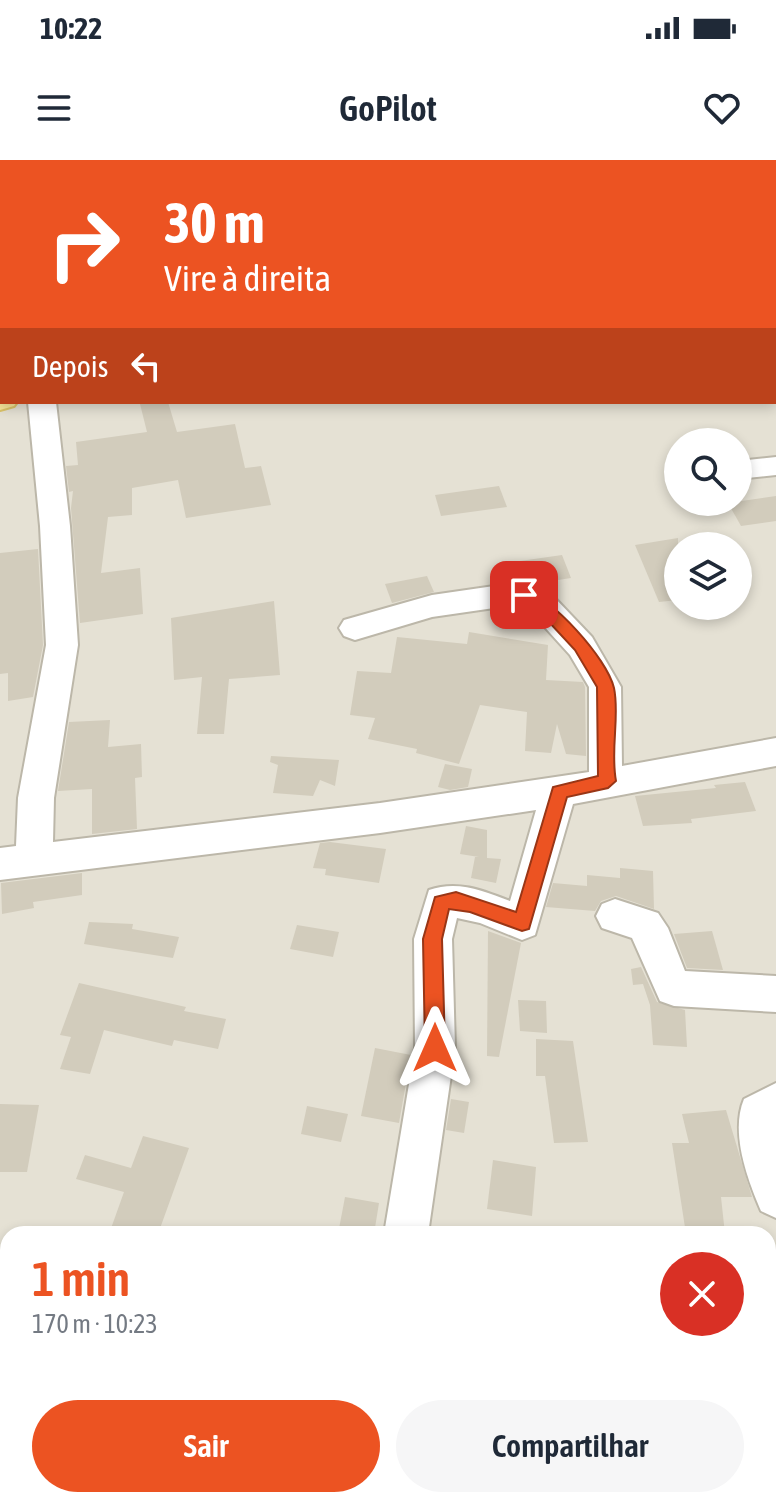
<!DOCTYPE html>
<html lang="pt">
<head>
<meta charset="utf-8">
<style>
	:root { --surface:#fff; --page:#f6f6f7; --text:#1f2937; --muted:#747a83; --accent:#ec5322 }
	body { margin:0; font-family:"Asap Condensed",sans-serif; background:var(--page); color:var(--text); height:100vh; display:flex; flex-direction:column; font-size:30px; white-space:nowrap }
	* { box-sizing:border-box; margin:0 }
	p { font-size:26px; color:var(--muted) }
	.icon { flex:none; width:44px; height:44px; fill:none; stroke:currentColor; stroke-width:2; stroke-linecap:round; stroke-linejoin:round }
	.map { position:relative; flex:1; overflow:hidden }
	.details { position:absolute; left:0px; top:1066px; width:776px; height:282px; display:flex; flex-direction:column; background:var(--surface); border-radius:24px 24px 0 0; box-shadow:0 4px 12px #0003 }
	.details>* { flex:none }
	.banner { position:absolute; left:0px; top:0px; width:776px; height:244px; box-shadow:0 4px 12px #0003; background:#ec5322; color:#fff; overflow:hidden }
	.fabs { position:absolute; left:664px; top:268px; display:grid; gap:16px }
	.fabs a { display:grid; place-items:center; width:88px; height:88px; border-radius:50%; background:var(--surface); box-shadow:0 4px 12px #0003; font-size:40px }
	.pin { position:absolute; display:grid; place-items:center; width:68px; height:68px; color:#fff; margin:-34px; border-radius:16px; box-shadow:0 4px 12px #0006 }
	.me { position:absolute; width:88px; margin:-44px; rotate:0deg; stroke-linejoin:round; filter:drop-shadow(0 0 6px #0008) }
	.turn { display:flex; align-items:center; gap:28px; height:168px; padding:0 32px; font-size:36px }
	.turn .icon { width:104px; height:104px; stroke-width:2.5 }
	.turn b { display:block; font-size:56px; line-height:68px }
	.then { display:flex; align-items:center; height:76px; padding:0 32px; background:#0003; gap:16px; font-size:30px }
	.round { display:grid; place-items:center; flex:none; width:84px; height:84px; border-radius:42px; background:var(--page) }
	.headline { display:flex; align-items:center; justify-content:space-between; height:136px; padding:0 32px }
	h1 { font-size:48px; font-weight:600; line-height:60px; color:var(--accent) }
	.cta { display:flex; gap:16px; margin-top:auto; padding:16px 32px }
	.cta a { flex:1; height:92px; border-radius:48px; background:var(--accent); color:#fff; font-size:32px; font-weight:600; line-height:92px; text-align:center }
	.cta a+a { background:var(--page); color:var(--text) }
	.status { display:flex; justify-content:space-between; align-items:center; height:56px; padding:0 40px; background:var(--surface); direction:ltr }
	.status svg { height:22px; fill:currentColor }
	header { display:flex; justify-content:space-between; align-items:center; height:104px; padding:0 32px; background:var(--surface); font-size:36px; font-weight:600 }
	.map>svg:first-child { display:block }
	.residential { fill:#e5e1d4; fill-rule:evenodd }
	.building { fill:#d2ccbc }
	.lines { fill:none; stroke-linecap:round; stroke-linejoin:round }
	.street-casing { stroke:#bcb7a9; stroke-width:4 }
	.primary-casing { stroke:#dcc46a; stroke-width:4 }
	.street { fill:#fff; fill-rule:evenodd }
	.primary { fill:#f8e599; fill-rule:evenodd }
	.route { fill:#ec5322; stroke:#993616; stroke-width:2 }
</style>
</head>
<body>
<div class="status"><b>10:22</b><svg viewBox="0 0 49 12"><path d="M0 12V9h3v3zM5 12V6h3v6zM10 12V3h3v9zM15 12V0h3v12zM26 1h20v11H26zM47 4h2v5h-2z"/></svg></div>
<header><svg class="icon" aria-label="menu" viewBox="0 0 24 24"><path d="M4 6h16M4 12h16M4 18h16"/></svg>GoPilot<svg class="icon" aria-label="heart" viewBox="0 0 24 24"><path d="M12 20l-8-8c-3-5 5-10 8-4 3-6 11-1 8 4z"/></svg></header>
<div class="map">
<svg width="776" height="1347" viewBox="0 0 776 1347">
	<rect width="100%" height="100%" fill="#f2efe6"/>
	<path class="residential" d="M 0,0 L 776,0 L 776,1347 L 0,1347 ZM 2,2 L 774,2 L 774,242 L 2,242 ZM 678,282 L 738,282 L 738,342 L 678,342 ZM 678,386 L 738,386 L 738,446 L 678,446 ZM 8,1074 L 768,1074 L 768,1340 L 8,1340 Z"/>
	<g class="building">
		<polygon points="154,242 168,242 177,272 235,264 245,308 261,306 271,345 186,358 178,320 132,328 132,355 108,357 101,413 140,408 143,454 80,463 71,348 73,331 69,332 66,306 78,305 76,282 147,272 140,244"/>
		<polygon points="499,326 507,347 441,356 435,335"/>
		<polygon points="776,336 776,361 741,366 728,343"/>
		<polygon points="678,378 678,440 659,442 635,385"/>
		<polygon points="38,389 43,485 33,537 8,541 8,513 0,514 0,393"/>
		<polygon points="562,395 571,418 532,424 520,421 513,402"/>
		<polygon points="427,416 434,432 392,443 385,424"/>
		<polygon points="274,441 280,515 229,519 224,574 197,574 202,517 174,520 171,458"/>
		<polygon points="469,472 548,485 546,520 583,522 585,527 586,596 566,594 557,564 551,593 525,591 527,552 480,545 459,604 416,593 417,589 368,579 375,558 350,555 357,511 391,513 397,477 467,484"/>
		<polygon points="110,560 108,587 141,584 142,617 135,618 137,669 92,674 92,629 58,631 69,562"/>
		<polygon points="271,596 339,600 335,626 320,620 313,636 273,633 278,605 270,602"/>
		<polygon points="445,604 472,609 468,627 450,630 438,627"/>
		<polygon points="745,622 756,651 691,659 692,663 643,666 635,636 716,628 714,625"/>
		<polygon points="466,666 487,670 487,698 501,699 496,723 471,718 475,697 479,697 460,694"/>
		<polygon points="330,682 386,689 379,723 325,715 326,709 313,708 320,683"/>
		<polygon points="620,708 653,711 654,749 616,736 601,741 595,751 546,747 553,723 587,726 587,715 620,718"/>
		<polygon points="82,713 82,735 33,742 34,748 2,754 1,723"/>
		<polygon points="89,762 133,764 132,769 179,777 173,798 84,784"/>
		<polygon points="297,765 339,772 333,797 290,789"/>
		<polygon points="488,771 521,783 499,897 487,896"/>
		<polygon points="712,771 723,810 687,808 674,774"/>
		<polygon points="641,807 657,842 685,850 687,887 653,885 650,845 643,824 633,825 631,809"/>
		<polygon points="79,823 186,847 184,851 226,859 218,889 174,880 172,886 104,870 90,914 60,909 71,877 60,875"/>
		<polygon points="518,840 546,841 547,873 520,871"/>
		<polygon points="536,879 573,881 588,982 554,983 545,916 536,916"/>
		<polygon points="375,888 411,895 399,963 361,956"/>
		<polygon points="451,939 469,942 464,973 446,970"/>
		<polygon points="0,944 39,945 27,1012 0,1012"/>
		<polygon points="307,946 348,954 341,982 301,974"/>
		<polygon points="726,950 752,1037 721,1037 725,1074 686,1074 672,983 689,983 682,954"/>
		<polygon points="143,976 189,988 158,1074 109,1074 124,1032 76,1019 85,995 131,1008"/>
		<polygon points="493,1000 536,1007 532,1056 487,1049"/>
		<polygon points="345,1037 379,1043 374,1074 338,1074"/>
	</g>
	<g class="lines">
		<defs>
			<g id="street">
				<path d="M 28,242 L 56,242 L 70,366 L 78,485 L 54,638 L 53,682 L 380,643 L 589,612 L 589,527 L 570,495 L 531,452 L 520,446 L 501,447 L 432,457 L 355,480 L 344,476 L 339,468 L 344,460 L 432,435 L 501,425 L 524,424 L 553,436 L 592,477 L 621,527 L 622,606 L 776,578 L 776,606 L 573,644 L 535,775 L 522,780 L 480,763 L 457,758 L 452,779 L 455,888 L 428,1074 L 384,1074 L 415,888 L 414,779 L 429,730 C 457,720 482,730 510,741 L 536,650 L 380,673 L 0,720 L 0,688 L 16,686 L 18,638 L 46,485 L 40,366 Z"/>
				<polygon points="776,297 776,315 738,319 738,301"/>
				<polygon points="615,739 658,753 668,768 685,811 776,816 776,852 674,846 660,841 632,778 602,768 596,756 602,744"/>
				<path d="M 776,923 L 776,1058 L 761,1051 C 747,1019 730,972 744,939 Z"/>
				<polygon points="333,1340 383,1340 382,1347 332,1347"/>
			</g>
			<g id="primary">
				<rect x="774" y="121" width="2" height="18"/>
				<polygon points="0,229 2,242 17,242 14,246 0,250"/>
			</g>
		</defs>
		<use href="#street" class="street-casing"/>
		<use href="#primary" class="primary-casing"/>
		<use href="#street" class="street"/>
		<use href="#primary" class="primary"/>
	</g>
	<path class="route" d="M 524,429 C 552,438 607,498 614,528 C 620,556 610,590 616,621 L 608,628 L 567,637 L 529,769 L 522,771 L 470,752 L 449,749 L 442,779 L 445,888 L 442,894 L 435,897 L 428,894 L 425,888 L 423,779 L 435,737 L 456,732 L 516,752 L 553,627 L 598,616 L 597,527 L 575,490 L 536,448 L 516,435 Z"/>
</svg>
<div class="fabs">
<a><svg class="icon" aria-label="search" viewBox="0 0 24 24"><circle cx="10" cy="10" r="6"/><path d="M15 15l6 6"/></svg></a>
<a><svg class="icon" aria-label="layers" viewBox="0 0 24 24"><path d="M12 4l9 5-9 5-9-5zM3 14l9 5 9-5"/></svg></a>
</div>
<div class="pin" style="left:524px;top:435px;background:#d93025"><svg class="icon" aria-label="arrive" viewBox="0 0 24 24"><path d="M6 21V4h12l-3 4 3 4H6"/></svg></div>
<svg class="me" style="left:435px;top:888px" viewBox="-20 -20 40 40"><path d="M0-17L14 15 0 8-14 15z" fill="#ec5322" stroke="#fff" stroke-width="4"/></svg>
<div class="banner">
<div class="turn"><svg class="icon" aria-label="right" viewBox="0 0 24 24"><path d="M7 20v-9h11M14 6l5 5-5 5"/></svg><div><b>30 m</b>Vire à direita</div></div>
<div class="then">Depois<svg class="icon" aria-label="left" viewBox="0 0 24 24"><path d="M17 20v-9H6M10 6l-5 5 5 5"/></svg></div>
</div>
<section class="details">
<div class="headline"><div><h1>1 min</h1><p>170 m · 10:23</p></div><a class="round" style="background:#d93025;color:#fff"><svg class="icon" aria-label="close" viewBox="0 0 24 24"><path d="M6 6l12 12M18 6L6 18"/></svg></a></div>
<div class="cta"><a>Sair</a><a>Compartilhar</a></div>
</section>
</div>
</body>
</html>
